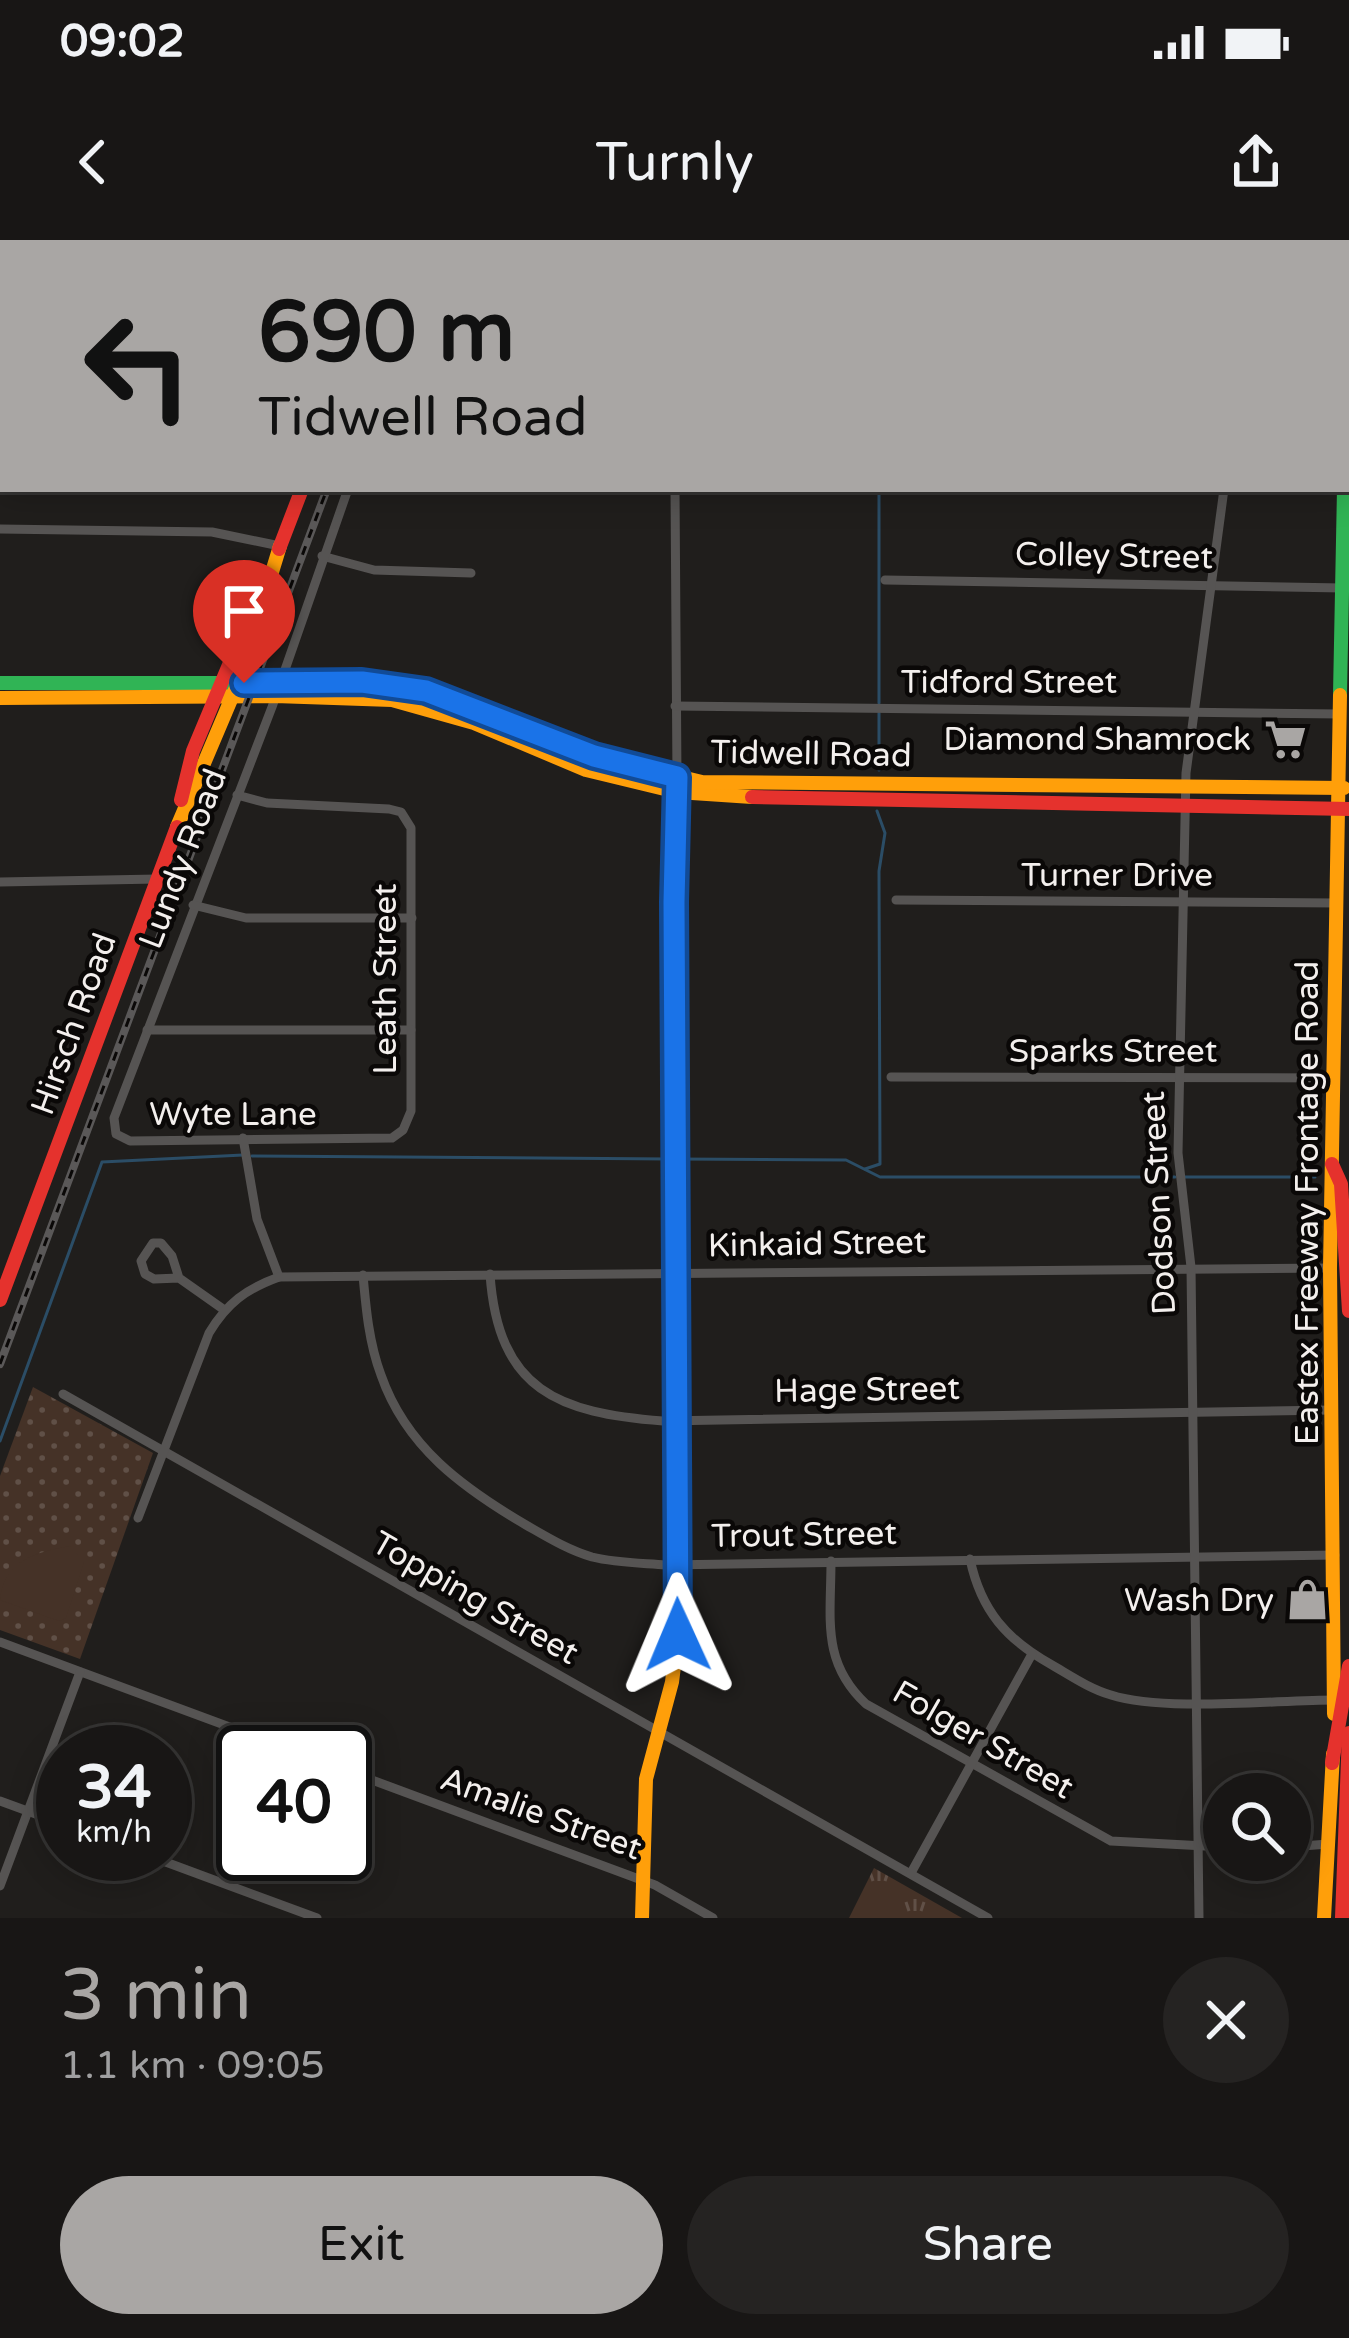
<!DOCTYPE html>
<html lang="en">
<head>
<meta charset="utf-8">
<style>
	:root { --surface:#181615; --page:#252322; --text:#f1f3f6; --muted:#9f9fa0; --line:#363534; --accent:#a9a6a4 }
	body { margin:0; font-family:"Varela Round",sans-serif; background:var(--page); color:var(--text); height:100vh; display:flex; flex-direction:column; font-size:45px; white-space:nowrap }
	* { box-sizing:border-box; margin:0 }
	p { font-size:39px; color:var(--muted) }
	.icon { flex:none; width:66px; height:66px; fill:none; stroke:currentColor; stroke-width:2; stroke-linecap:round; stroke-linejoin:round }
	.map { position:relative; height:1678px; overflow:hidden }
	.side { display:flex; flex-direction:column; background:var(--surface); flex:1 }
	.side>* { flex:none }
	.guide { position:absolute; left:0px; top:0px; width:1350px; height:252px; box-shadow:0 6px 30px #0003,0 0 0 3px var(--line); background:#a9a6a4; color:#111; overflow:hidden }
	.tools { position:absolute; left:1203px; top:1533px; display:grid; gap:24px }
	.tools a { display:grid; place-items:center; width:108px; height:108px; border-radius:50%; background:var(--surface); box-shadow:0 6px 30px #0003,0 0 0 3px var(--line); font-size:60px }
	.speed { position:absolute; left:36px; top:1485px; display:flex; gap:24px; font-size:60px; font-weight:700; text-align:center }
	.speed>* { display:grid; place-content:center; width:156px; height:156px; border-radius:50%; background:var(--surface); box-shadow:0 6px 30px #0003,0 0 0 3px var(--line); line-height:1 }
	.speed small { font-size:30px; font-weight:400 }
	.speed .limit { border:6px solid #111; border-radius:18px; background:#fff; color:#111 }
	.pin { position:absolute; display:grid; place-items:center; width:102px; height:102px; color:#fff; margin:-123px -51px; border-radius:50% 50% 50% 0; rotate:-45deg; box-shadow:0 0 12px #0007 }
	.pin .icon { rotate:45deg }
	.me { position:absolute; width:132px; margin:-66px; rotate:359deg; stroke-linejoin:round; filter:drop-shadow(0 0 9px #0008) }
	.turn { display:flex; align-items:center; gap:42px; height:252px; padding:0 60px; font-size:54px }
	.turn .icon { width:156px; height:156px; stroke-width:2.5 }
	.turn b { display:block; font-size:84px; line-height:102px }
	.round { display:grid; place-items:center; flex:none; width:126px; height:126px; border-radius:63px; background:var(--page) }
	.summary { display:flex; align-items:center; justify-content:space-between; height:204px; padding:0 60px }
	h1 { font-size:72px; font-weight:600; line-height:90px; color:var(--accent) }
	.primary-button { display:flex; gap:24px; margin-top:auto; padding:24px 60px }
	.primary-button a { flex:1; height:138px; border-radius:72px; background:var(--accent); color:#111; font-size:48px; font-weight:600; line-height:138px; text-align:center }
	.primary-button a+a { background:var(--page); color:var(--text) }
	.status { display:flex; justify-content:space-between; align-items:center; height:84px; padding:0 60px; background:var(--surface); direction:ltr }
	.status svg { height:33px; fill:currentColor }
	header { display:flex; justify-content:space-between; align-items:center; height:156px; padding:0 60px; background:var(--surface); font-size:54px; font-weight:600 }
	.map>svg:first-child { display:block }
	.grass { fill:url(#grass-tufts) }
	.park { fill:url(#park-dots) }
	.pitch { fill:#453227 }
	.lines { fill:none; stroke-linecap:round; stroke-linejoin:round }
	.stream { stroke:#2b4d66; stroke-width:3 }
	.street { stroke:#565453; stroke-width:9 }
	.fast { stroke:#30b455; stroke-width:14 }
	.slow { stroke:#ff9f0a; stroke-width:14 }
	.jam { stroke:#e5322d; stroke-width:14 }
	.rail-casing { stroke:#5a5858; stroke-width:8 }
	.rail { stroke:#0a0807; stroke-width:3; stroke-dasharray:9; stroke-linecap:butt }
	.route-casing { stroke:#114b97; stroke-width:30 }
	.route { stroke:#1a73e8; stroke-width:21 }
	.labels { text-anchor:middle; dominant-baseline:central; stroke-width:9; stroke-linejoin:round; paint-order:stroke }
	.street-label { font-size:33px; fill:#f3efed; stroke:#0a0807 }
	.poi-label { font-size:33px; fill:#f3efed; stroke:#0a0807; text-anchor:end }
</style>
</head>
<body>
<div class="status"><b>09:02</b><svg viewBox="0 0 49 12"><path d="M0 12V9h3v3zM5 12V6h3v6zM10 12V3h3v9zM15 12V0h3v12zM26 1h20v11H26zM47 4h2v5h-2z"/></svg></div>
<header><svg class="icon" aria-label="back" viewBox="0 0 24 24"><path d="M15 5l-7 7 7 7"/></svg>Turnly<svg class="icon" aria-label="share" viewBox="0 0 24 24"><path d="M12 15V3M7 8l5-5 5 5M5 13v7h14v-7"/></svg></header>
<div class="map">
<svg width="1349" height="1678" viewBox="0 0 1349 1678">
	<defs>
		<pattern id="grass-tufts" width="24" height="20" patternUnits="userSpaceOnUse" patternTransform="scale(3)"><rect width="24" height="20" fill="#453227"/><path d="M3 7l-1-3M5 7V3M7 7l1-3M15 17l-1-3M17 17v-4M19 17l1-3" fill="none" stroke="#605047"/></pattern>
		<pattern id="park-dots" width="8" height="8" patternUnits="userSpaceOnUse" patternTransform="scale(3)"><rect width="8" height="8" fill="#453227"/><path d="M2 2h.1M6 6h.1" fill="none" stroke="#605047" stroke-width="1.8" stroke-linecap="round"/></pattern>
	</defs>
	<rect width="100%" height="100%" fill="#201e1c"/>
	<polygon class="grass" points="874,1628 962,1678 849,1678"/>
	<polygon class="park" points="33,1147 153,1213 80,1419 0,1390 0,1236"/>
	<path class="pitch" d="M 70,1306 L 84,1322 L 66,1378 L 59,1381 L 0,1360 C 3,1321 36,1312 70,1306 Z"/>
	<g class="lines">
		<g class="stream">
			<polyline points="879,249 879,463"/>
			<polyline points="879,530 879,473"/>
			<polyline points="252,916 669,919"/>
			<polyline points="678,919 846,920 880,937 1175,937"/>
			<polyline points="865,929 880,924 879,631 885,593 877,571"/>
			<polyline points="1184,937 1315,937"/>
			<polyline points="0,1201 102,922 243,915"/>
		</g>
		<g class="street">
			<polyline points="314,0 324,3"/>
			<polyline points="1056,0 1056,3"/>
			<polyline points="1233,0 1233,3"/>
			<polyline points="674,3 674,0"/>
			<polyline points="0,137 3,137"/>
			<polyline points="675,249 677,537"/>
			<polyline points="0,289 212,292 280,306"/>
			<polyline points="322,316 374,330 471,333"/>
			<polyline points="885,340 1343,348"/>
			<polyline points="675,466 1341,474"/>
			<polyline points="237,555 267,563 389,569 401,572 411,588 411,871 403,890 392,898 130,901 116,894 114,878 272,467 348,249"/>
			<polyline points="0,642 157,639"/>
			<polyline points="896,660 1337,663"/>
			<polyline points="193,665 246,678 412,678"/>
			<polyline points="147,790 411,790"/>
			<polyline points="891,837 1334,838"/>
			<polyline points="243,898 257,979 279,1037"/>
			<path d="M 490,1034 C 498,1151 559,1173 663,1181 L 1331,1170"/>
			<path d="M 363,1035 C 366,1069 369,1103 381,1135 C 406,1207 463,1248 526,1285 C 547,1297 568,1310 592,1317 C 616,1323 642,1323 666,1325 L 1335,1315"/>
			<polyline points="179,1038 172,1016 161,1003 153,1003 141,1021 145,1034 154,1039 179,1038 223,1069"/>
			<polyline points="63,1154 988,1678"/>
			<path d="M 138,1278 L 209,1093 C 227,1063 246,1049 279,1037 L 1330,1028"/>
			<path d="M 970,1319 C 981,1371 1007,1400 1052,1425 C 1071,1436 1090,1449 1111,1455 C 1164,1472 1275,1460 1335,1460"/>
			<path d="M 831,1321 C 831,1379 821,1422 866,1464 L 1111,1601 L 1224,1607"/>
			<polyline points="0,1402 297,1512"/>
			<polyline points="345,1530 655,1645 713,1678"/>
			<polyline points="0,1561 63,1584"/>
			<polyline points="1290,1607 1328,1604"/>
			<polyline points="144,1614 317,1678"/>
			<polyline points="911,1633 1032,1414"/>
			<polyline points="0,1646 80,1432"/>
			<polyline points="1199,1678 1191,1027 1178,913 1186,533 1224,249"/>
		</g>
		<g class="fast">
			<polyline points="1345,0 1345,3"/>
			<polyline points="1347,158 1349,132"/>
			<polyline points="0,443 362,443 426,451 564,504"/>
			<polyline points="1340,455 1344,249"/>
			<polyline points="675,827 677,547"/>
		</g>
		<g class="slow">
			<polyline points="0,458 275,456 392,460 474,483 586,530 677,552 752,557"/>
			<polyline points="564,504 594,516 702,542 1344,548"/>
			<polyline points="177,587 238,443 280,306"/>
			<polyline points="1334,1474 1330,1028 1340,455"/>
			<polyline points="642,1678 646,1539 672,1442 678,1395 675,827"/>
			<polyline points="1324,1678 1333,1514"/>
		</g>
		<g class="jam">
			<polyline points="393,3 394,0"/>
			<polyline points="279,309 302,249"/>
			<polyline points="752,557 1349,569"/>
			<polyline points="181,560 193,511 262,346"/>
			<polyline points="1332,924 1341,944 1349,1071"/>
			<polyline points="0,1060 177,587"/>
			<polyline points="1332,1523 1349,1426"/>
			<polyline points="1342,1678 1349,1493"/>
		</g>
		<defs>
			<g id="rail">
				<polyline points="419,3 420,0"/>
				<polyline points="0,1124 327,249"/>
			</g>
		</defs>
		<use href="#rail" class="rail-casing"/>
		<use href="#rail" class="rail"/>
	</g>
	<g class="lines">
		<defs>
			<polyline id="route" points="244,443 362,442 426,451 594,516 677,537 674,662 678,1395"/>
		</defs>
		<use href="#route" class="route-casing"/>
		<use href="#route" class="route"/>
	</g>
	<defs>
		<symbol id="supermarket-bare" viewBox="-9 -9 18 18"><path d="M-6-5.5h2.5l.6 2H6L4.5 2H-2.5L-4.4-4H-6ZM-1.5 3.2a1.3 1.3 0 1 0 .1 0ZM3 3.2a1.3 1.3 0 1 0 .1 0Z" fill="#a9a6a4" stroke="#0a0807" stroke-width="2.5" paint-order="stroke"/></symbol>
		<symbol id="shop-bare" viewBox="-9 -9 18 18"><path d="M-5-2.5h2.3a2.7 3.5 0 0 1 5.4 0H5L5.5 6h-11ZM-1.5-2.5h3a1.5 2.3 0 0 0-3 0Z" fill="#a9a6a4" stroke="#0a0807" stroke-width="2.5" paint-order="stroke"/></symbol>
	</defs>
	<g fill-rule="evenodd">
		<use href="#supermarket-bare" x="1256" y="470" width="59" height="59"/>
		<use href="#shop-bare" x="1278" y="1330" width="59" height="59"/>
	</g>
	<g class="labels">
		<g class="street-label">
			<text transform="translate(1114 316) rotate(1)">Colley Street</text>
			<text x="1009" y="442">Tidford Street</text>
			<text transform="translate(811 514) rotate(1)">Tidwell Road</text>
			<text transform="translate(183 619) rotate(-69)">Lundy Road</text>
			<text x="1117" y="635">Turner Drive</text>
			<text transform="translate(385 739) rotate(-90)">Leath Street</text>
			<text transform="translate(74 784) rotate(-70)">Hirsch Road</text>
			<text x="1113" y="811">Sparks Street</text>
			<text x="233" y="874">Wyte Lane</text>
			<text transform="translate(1159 963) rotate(-93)">Dodson Street</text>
			<text transform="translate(1307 963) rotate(-90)">Eastex Freeway Frontage Road</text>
			<text transform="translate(817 1004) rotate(-1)">Kinkaid Street</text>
			<text transform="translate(867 1150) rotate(-1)">Hage Street</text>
			<text transform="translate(804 1295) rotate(-1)">Trout Street</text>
			<text transform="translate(475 1358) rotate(30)">Topping Street</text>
			<text transform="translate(983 1500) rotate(30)">Folger Street</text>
			<text transform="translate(541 1574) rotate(20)">Amalie Street</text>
		</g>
		<g class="poi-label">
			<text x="1251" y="499">Diamond Shamrock</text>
			<text x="1274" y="1360">Wash Dry</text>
		</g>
	</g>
</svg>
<div class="tools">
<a><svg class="icon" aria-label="search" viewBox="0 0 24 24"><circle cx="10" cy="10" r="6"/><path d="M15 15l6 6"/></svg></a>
</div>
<div class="speed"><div>34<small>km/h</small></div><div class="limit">40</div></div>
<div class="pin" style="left:244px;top:443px;background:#d93025"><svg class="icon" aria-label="arrive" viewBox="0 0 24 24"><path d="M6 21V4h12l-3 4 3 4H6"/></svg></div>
<svg class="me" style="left:678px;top:1395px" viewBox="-20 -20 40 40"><path d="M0-17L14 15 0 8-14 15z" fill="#1a73e8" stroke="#fff" stroke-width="4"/></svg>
<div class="guide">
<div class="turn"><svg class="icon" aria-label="left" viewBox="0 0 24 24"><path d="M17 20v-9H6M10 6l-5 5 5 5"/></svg><div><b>690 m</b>Tidwell Road</div></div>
</div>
</div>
<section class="side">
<div class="summary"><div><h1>3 min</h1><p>1.1 km · 09:05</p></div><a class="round"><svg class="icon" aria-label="close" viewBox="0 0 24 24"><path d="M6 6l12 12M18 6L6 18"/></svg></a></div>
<div class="primary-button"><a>Exit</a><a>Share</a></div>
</section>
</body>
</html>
